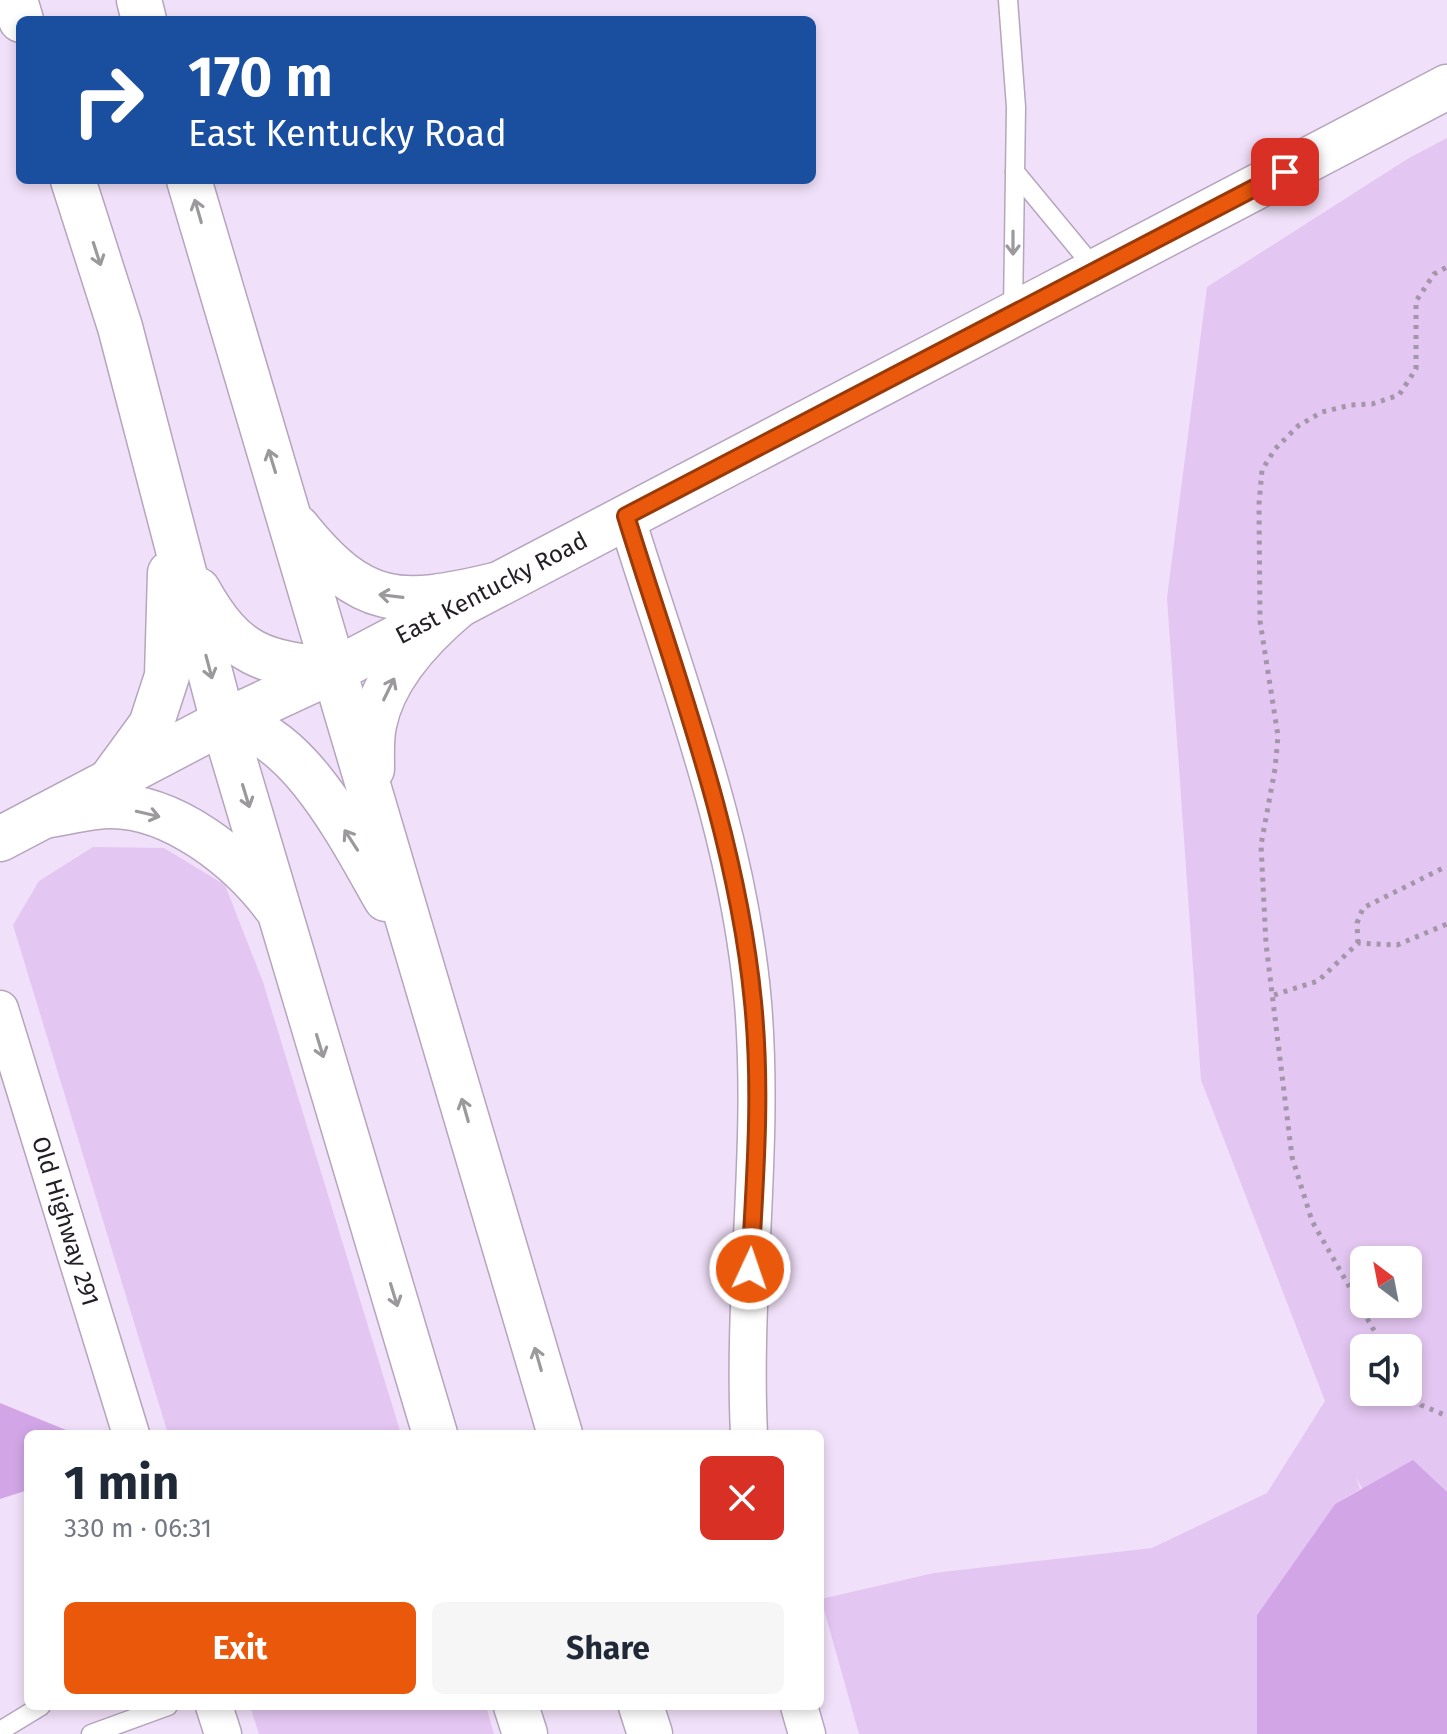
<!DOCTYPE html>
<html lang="en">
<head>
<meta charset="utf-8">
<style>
	:root { --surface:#fff; --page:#f6f6f7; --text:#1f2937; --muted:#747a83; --accent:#ea580c }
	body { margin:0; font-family:"Fira Sans",sans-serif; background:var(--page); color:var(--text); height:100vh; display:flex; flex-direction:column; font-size:30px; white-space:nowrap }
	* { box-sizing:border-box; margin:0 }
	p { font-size:26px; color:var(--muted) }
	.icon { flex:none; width:44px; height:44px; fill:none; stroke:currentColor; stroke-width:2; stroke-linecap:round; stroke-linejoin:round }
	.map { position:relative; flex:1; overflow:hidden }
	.side { position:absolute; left:24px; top:1430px; width:800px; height:280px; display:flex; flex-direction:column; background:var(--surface); border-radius:12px; box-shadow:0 4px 12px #0003 }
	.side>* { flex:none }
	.guide { position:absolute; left:16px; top:16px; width:800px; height:168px; border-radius:12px; box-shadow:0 4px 12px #0003; background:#1a4fa0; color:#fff; overflow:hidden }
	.needle { width:52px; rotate:328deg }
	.tools { position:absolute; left:1350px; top:1246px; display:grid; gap:16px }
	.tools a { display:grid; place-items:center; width:72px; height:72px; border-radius:12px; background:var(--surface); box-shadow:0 4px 12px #0003; font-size:40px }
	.pin { position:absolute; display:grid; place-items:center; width:68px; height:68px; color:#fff; margin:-34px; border-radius:16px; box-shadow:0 4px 12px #0006 }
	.me { position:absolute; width:88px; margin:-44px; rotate:3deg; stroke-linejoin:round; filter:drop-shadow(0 0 6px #0008) }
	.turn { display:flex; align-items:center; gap:28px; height:168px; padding:0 40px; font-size:36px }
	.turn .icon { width:104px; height:104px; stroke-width:2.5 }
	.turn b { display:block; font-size:56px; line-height:68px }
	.round { display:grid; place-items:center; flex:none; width:84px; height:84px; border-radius:12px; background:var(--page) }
	.overview { display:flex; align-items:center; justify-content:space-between; height:136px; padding:0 40px }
	h1 { font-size:48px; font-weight:700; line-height:60px }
	.button { display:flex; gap:16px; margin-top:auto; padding:16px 40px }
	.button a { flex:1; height:92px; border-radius:12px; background:var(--accent); color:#fff; font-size:32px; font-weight:700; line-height:92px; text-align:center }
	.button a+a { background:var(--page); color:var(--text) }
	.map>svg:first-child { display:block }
	.green { fill:#e3c6f1; fill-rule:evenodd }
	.forest { fill:#d2a6e6 }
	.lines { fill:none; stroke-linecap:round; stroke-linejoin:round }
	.service-casing { stroke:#b5a5bd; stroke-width:21 }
	.minor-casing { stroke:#b5a5bd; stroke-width:39 }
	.secondary-casing { stroke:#b5a5bd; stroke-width:47 }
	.trunk-casing { stroke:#b5a5bd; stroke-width:47 }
	.path { stroke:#a396a9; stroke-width:5; stroke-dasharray:4 6; stroke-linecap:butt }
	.service { stroke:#fff; stroke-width:18 }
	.minor { stroke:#fff; stroke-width:36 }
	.secondary { stroke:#fff; stroke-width:44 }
	.trunk { stroke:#fff; stroke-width:44 }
	.oneway { stroke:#9c999d }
	.route-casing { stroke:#983908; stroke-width:20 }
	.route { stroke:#ea580c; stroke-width:14 }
	.labels { text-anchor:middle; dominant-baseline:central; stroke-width:6; stroke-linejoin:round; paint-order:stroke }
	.street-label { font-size:24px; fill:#231d25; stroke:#fff }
</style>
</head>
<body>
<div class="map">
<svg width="1447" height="1734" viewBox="0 0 1447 1734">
	<rect width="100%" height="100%" fill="#f1e0f9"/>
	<g class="green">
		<path d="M 1447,138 L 1447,1647 L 1356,1477 L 1360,1489 L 1335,1504 L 1257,1615 L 1257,1734 L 859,1734 L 821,1599 L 934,1573 L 1152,1548 L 1267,1493 L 1325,1401 L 1201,1080 L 1167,598 L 1207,287 L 1409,158 ZM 1364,1260 L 1408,1260 L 1408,1304 L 1364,1304 ZM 1364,1348 L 1408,1348 L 1408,1392 L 1364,1392 Z"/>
		<polygon points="93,847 164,848 225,885 263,982 401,1434 168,1434 13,925 39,881"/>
		<polygon points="250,1706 486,1706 494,1734 259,1734"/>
	</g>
	<g class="forest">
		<polygon points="0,1403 66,1430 68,1434 28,1434 28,1490 0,1499"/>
		<polygon points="1413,1460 1447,1492 1447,1734 1257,1734 1257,1615 1335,1504"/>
	</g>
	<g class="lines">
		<defs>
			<g id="service">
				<polyline points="1008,0 1016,107 1013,311"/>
				<polyline points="1015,172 1096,270"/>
				<polyline points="0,1731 41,1706"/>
				<polyline points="91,1734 168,1706"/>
			</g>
			<g id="minor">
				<path d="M 626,516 C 675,675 739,836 753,1003 C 765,1147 742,1290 749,1434"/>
				<path id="s1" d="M 0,1009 L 131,1434"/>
				<polyline points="214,1706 223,1734"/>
				<polyline points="799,1706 807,1734"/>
			</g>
			<g id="secondary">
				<path id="s2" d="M 0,839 L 223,722 L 335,670 L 1447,87"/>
			</g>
			<g id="trunk">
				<polyline points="15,0 21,20"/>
				<polyline points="139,0 144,20"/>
				<polyline points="73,180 120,327 223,722 435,1434"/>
				<polyline points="189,180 560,1434"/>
				<path d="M 297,527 C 362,608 399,608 495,585"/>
				<path d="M 198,590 C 235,656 262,663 335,670"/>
				<path d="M 223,722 C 297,727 353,842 386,899"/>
				<path d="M 372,769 C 372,755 371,739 374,725 C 383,677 424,634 460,604"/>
				<polyline points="110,781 151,725 167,676 170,573"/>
				<path d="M 44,816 C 66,813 89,806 111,806 C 173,806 239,858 275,906"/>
				<polyline points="516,1706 525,1734"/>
				<polyline points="641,1706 650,1734"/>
			</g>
		</defs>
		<use href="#service" class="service-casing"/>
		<use href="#minor" class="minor-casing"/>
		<use href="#secondary" class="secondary-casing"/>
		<use href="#trunk" class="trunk-casing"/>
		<g class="path">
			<polyline points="1358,943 1357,923 1363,908 1447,866"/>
			<polyline points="1274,995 1318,981 1358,943 1397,945 1447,924"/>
			<polyline points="1384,1348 1312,1221 1292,1157 1266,944 1261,845 1275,769 1278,736 1260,621 1259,504 1262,470 1275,449 1298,426 1322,412 1351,405 1372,404 1399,395 1416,369 1416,301 1434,274 1447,267"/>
			<polyline points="1408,1389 1421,1405 1447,1416"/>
		</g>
		<use href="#service" class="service"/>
		<use href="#minor" class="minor"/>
		<use href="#secondary" class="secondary"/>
		<use href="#trunk" class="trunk"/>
	</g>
	<defs><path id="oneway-shaft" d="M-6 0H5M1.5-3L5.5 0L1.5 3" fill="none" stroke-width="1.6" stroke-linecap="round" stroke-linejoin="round" transform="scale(2)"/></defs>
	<g class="oneway">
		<use href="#oneway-shaft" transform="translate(198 211) rotate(-106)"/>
		<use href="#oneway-shaft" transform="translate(1013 243) rotate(90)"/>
		<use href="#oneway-shaft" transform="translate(97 254) rotate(72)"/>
		<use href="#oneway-shaft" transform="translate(272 461) rotate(-107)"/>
		<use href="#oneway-shaft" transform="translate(391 596) rotate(-173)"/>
		<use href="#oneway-shaft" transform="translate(209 667) rotate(75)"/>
		<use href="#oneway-shaft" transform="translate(389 689) rotate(-64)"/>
		<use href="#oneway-shaft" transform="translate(246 796) rotate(73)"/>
		<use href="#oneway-shaft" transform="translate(148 814) rotate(13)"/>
		<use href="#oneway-shaft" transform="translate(351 840) rotate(-123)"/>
		<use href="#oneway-shaft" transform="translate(320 1046) rotate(73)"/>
		<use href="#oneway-shaft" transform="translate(465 1110) rotate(-106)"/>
		<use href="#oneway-shaft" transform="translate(394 1295) rotate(73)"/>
		<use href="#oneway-shaft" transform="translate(538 1359) rotate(-106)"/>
	</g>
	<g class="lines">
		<defs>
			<path id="route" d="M 750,1269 C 755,1180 762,1091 753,1002 C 737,835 675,675 626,516 L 1285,172"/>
		</defs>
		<use href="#route" class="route-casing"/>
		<use href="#route" class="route"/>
	</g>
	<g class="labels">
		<g class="street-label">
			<text stroke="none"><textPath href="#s2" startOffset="552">East Kentucky Road</textPath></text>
			<text stroke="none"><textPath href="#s1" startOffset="222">Old Highway 291</textPath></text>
		</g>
	</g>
</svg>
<div class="tools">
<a><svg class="needle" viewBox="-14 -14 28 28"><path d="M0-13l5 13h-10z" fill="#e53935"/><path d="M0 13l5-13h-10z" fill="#747a83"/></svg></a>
<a><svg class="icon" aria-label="sound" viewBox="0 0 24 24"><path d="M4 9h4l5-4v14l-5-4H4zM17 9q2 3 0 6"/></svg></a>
</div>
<div class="pin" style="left:1285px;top:172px;background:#d93025"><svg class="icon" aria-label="arrive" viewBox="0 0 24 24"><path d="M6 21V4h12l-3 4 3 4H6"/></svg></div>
<svg class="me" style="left:750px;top:1269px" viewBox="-20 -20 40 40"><circle r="17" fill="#ea580c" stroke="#fff" stroke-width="3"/><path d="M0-11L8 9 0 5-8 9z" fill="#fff"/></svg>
<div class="guide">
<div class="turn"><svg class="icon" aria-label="right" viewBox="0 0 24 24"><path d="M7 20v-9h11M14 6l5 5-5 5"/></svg><div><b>170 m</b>East Kentucky Road</div></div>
</div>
<section class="side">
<div class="overview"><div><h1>1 min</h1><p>330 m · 06:31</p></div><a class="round" style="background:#d93025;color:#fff"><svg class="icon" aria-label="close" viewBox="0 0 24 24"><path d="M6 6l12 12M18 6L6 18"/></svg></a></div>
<div class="button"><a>Exit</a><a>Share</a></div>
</section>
</div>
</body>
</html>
